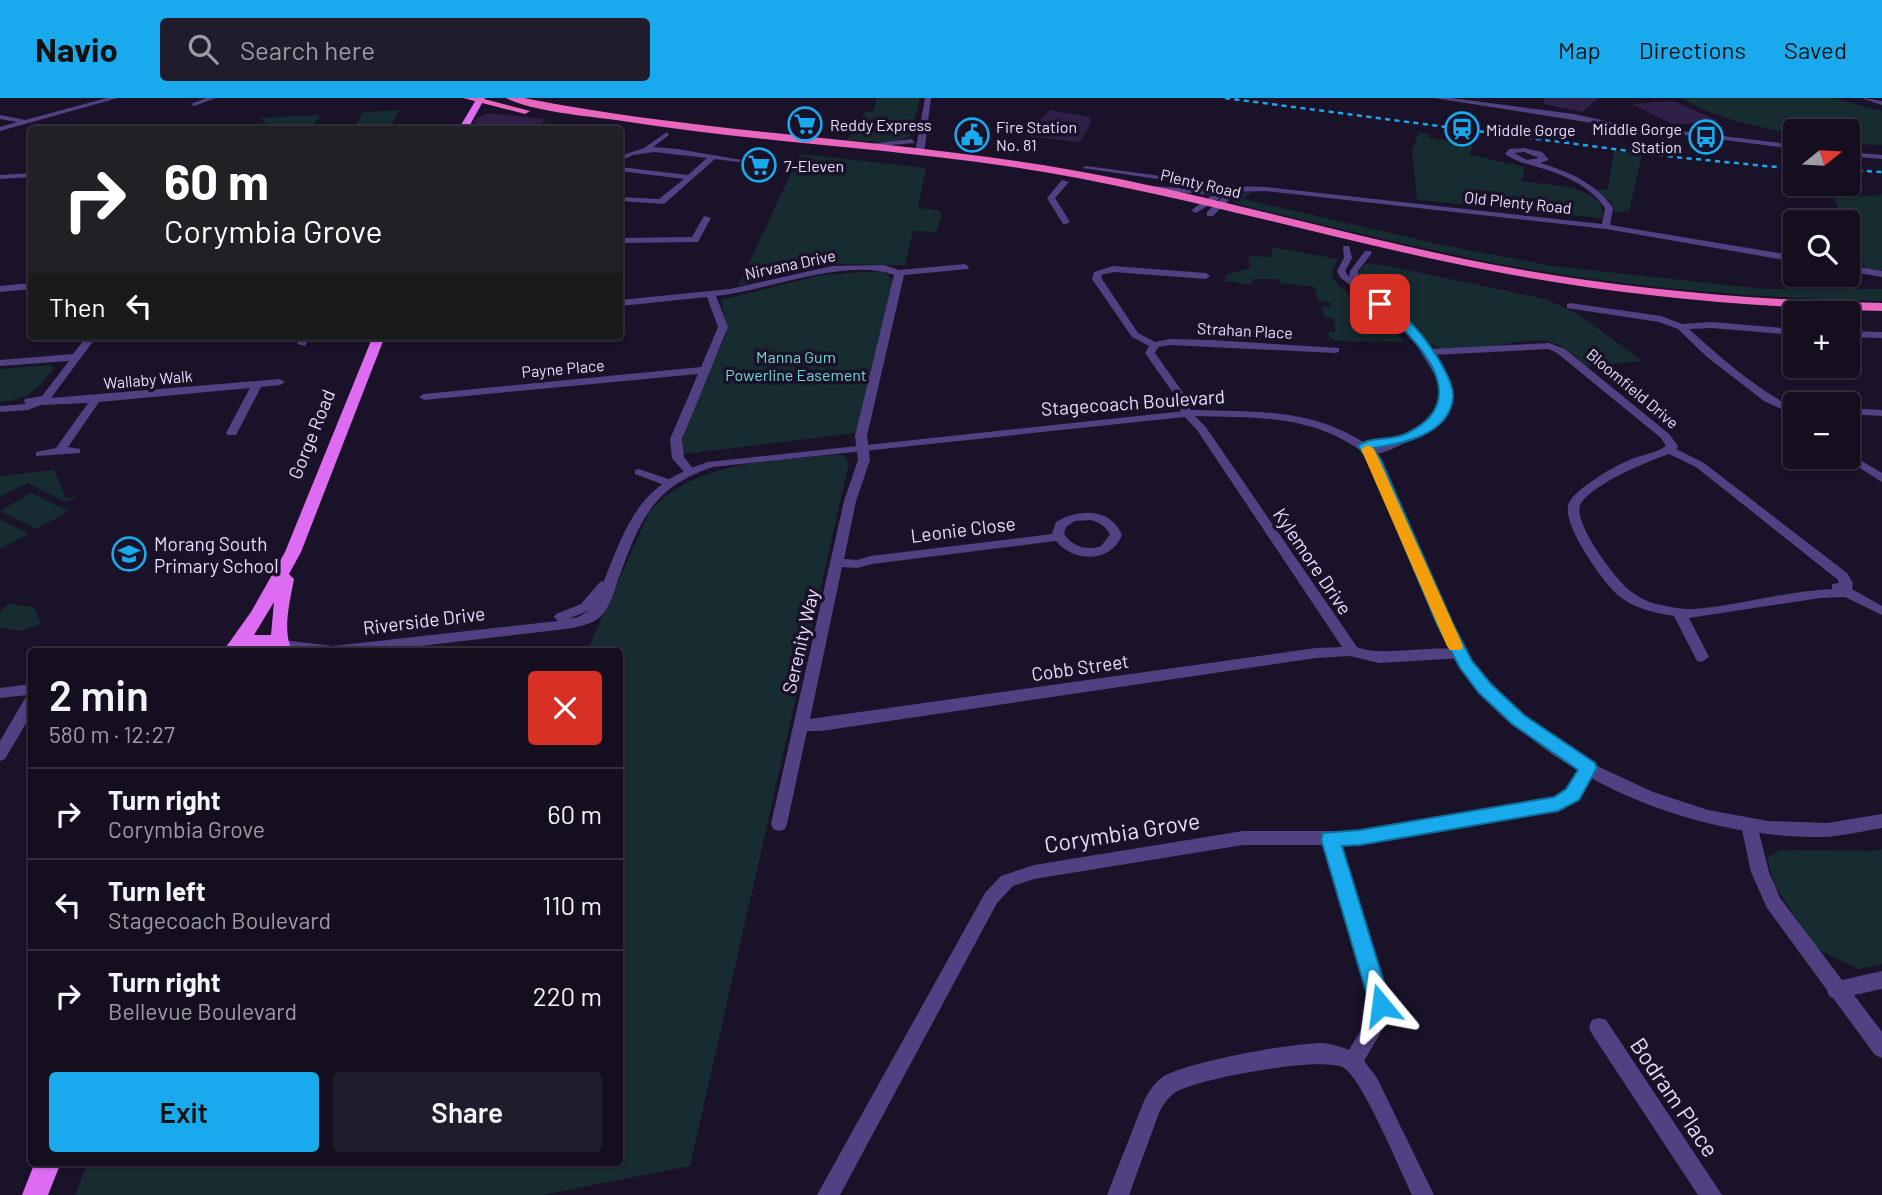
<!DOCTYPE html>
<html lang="en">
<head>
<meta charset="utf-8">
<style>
	:root { --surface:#140e1e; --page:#211c2b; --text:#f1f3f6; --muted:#9d9ca4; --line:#332e3c; --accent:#18aaec }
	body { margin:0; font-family:Barlow,sans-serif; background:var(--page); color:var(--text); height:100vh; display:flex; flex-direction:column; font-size:26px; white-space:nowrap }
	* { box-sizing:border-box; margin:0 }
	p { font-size:23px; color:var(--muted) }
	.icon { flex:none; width:38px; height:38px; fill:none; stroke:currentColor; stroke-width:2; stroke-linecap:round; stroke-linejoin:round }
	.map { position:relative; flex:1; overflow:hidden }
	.sheet { position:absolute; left:28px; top:550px; width:595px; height:518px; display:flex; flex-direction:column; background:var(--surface); border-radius:7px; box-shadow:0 2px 5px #0004,0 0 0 2px var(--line) }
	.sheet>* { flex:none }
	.guide { position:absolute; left:28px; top:28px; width:595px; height:214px; border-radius:7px; box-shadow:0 2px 5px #0004,0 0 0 2px var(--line); background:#202124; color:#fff; overflow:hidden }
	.needle { width:46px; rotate:72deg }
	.tools { position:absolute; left:1783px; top:21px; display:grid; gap:14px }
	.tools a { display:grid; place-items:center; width:77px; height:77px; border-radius:7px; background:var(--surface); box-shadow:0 2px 5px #0004,0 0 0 2px var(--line); font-size:35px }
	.pin { position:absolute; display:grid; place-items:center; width:60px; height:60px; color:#fff; margin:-30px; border-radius:14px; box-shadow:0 4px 10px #0006 }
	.me { position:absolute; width:77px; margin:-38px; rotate:344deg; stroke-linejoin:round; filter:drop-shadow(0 0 5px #0008) }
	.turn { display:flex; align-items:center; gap:24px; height:147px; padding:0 21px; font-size:32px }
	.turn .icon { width:91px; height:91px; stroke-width:2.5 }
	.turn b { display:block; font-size:49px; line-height:60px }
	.then { display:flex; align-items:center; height:66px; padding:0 21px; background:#0003; gap:14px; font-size:26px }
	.round { display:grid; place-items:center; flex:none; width:74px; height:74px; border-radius:7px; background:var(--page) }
	.headline { display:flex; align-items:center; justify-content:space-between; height:119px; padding:0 21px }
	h1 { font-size:42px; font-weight:600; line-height:52px }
	.action { display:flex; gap:14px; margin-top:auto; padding:14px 21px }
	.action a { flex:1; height:80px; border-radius:7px; background:var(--accent); color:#111; font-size:28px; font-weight:600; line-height:80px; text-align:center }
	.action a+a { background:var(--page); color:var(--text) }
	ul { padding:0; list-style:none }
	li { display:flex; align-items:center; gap:21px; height:91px; padding:0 21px; border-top:2px solid var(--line) }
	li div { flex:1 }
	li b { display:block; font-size:26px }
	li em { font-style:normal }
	header { display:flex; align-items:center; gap:42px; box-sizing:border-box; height:98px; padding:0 35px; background:var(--accent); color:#111 }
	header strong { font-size:33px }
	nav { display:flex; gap:38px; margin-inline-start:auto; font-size:24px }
	.search { width:490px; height:63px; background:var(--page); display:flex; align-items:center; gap:18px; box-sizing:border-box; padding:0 24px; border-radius:7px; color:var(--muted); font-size:26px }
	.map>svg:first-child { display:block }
	.green { fill:#162c31 }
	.building { fill:#302047 }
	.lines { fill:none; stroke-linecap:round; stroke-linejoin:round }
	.minor { fill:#524182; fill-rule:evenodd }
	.tertiary { fill:#524182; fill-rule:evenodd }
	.primary { fill:#dd6cf3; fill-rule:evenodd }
	.trunk { fill:#e866be; fill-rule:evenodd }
	.rail { stroke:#18aaec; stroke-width:2.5; stroke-dasharray:5 4.5; stroke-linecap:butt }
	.route { fill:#18aaec; stroke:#106e99; stroke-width:2 }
	.slow { fill:#f59e0b }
	.labels { text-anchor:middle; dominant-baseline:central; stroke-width:7; stroke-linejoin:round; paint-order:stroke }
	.far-poi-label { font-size:16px; fill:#e6dcfc; stroke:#1a1228; text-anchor:start }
	.far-street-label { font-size:16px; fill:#e6dcfc; stroke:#1a1228 }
	.far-park-label { font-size:16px; fill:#6dd7d3; stroke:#1a1228 }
	.street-label { font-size:19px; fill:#e6dcfc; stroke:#1a1228 }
	.poi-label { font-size:19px; fill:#e6dcfc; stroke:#1a1228; text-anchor:start }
	.near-street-label { font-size:23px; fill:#e6dcfc; stroke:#1a1228 }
</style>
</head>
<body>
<header>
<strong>Navio</strong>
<div class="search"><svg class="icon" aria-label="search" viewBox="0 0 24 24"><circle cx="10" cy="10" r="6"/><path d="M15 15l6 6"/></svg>Search here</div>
<nav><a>Map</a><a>Directions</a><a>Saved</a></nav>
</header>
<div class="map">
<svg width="1882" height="1097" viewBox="0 0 1882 1097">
	<rect width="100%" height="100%" fill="#1a1228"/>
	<g class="green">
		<polygon points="877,0 920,0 910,39 891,45 847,42 865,14 873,13"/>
		<path d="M 1682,0 L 1833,0 L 1882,13 L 1882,47 L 1848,46 L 1848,33 L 1796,33 L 1795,36 C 1757,28 1717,22 1682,0 Z"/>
		<polygon points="404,12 399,13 389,31 353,31 363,14"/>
		<polygon points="320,17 310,31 277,31 259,20"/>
		<path d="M 1419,34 L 1429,36 L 1430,40 L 1473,47 L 1470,57 L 1525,69 L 1521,83 C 1544,87 1609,87 1602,120 L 1417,102 L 1412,52 Z"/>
		<polygon points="1614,52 1642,57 1629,113 1615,114 1611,104 1596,92 1608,91"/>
		<polygon points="800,56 926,70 918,110 938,112 942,116 936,134 913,133 905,167 821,166 738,188"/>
		<path d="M 1253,93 L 1243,101 L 1438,146 L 1552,168 L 1765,191 L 1882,191 L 1882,203 C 1756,200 1630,190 1506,167 C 1417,150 1329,128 1241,107 L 1232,103 L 1240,96 Z"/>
		<polygon points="1882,97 1882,174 1866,171 1848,132 1848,124 1845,124 1834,100"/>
		<polygon points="1271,149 1338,161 1332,173 1333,180 1340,189 1385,222 1405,244 1337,243 1330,240 1328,234 1336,234 1333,220 1324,219 1322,208 1331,209 1331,205 1318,202 1315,189 1280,185 1279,181 1252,181 1252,187 1225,183 1226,177 1250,170 1248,158 1273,159"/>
		<path d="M 1365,166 L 1383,167 L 1545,201 L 1577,215 L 1642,263 L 1587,269 C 1578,261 1568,251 1557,246 C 1522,233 1475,261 1439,250 C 1430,248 1403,218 1391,209 C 1378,200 1361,192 1357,176 Z"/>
		<polygon points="863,174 885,174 893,183 856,335 683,356 683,341 690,317 727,234 721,202 821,177"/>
		<path d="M 50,267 L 54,270 C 36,293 30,301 0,304 L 0,271 Z"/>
		<path d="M 832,357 L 843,357 L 849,365 L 690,1068 L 542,1097 L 75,1097 L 88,1064 L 620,1064 L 620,553 L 587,553 L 649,414 C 697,362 767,364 832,357 Z"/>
		<polygon points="54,372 66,401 83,395 66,404 27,385 0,399 0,378"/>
		<polygon points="31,395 69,413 37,431 0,413"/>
		<polygon points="0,421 29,436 0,451"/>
		<polygon points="9,506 34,509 41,526 20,533 0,530 0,514"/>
		<polygon points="1882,751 1882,866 1859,871 1816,851 1775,788 1767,760 1780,752 1870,753"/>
	</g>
	<g class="building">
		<polygon points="1544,0 1599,0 1582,14 1544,6"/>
		<polygon points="1674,3 1718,23 1674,27 1632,6"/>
		<polygon points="1050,12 1090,19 1089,23 1092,23 1080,44 1026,38"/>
		<polygon points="488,15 527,19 546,22 531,32 480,32 474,24 477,20"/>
	</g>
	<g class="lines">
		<g class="minor">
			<polygon points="107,0 118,0 0,33 0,29 17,24 0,21 0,17 25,22"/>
			<polygon points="206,0 216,0 194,8 191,6"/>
			<polygon points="1434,0 1451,0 1574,16 1634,29 1631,31"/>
			<polygon points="1863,0 1882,3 1882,7 1864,1"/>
			<polygon points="1640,28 1796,47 1796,51 1638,31"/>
			<polygon points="667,34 669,37 653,49 677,51 742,62 738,64 715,61 664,106 620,103 620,99 659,101 684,81 620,73 620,69 688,77 707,60 654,54 633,57 620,63 620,58 644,50"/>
			<path d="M 1524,50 L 1542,54 L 1549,62 L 1540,65 C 1568,73 1596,85 1613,110 L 1610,127 L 1796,158 L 1796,164 L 1606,131 L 1265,93 L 1230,94 L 1196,115 L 1192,113 L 1193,111 L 1212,97 L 1153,92 L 1149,90 L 1153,88 L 1220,93 L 1227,91 L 1082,70 L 1086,68 L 1236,88 L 1265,89 L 1602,126 L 1605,110 C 1591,89 1565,77 1541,70 C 1528,66 1516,64 1505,56 L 1509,51 ZM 1524,54 L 1539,60 L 1527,62 L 1514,55 Z"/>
			<polygon points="1848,54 1882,57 1882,61 1848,58"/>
			<polygon points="32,75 32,79 0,81 0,77"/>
			<polygon points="1062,82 1069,84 1055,100 1070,124 1066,126 1063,126 1047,100"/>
			<polygon points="1226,96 1233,98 1213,118 1207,118 1207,114"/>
			<polygon points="704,118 711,120 698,144 620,145 620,140 692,139"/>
			<path d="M 1343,148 L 1349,148 L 1352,160 L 1345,173 L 1349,179 L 1350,173 L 1365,153 L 1371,153 L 1372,155 L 1358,173 L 1358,185 L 1417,232 L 1429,251 L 1549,245 L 1565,251 L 1669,336 L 1678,348 L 1676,351 L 1704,365 L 1847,475 L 1853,485 L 1852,491 L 1882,508 L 1882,517 L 1845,499 L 1820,500 L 1689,520 L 1709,559 L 1702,564 L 1697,563 L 1674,518 C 1655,515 1635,511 1619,498 C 1604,486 1557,421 1570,403 C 1579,389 1611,370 1627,363 C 1639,357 1655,356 1666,348 L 1661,340 L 1557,255 L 1548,251 L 1433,257 C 1462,304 1458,317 1409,343 C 1396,349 1381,358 1367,356 L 1367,352 L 1384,347 L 1428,324 L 1440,308 L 1441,291 L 1438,282 L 1410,236 L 1340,179 L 1337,173 L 1344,160 ZM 1669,356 L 1696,369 L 1837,481 L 1839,485 L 1832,486 L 1832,491 C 1785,493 1740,508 1693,511 C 1682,512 1668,508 1656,506 C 1647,504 1635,497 1628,491 C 1614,479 1570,421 1581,405 C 1595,385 1646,364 1669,356 Z"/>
			<path d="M 965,166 L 969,169 L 968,171 L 904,177 L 867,338 L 870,362 L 856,403 L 844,461 L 857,462 L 871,458 L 1052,436 L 1056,424 C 1078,411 1110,409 1122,437 C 1111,465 1074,465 1056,443 L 872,466 L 857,470 L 842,469 L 810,621 L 1316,550 L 1342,549 L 1197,332 L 1182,316 L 1176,299 L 1145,255 L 1149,248 L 1132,239 L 1092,181 L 1094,174 L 1113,168 L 1206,175 L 1210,178 L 1206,181 L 1114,174 L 1101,177 L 1102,181 L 1138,235 L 1155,244 L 1170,241 L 1210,242 L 1339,250 L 1339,254 L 1335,255 L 1170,247 L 1158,249 L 1155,255 L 1191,306 L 1189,308 L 1192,315 L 1205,328 L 1357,549 C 1383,561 1454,542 1466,556 L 1464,560 L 1379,565 L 1350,558 L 1316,560 L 821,633 L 807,633 L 787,726 L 785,731 L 779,733 L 773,731 L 771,726 L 844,403 L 858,362 L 855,338 L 894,177 C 845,159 768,193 716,198 L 728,229 L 682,341 L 684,359 L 695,373 L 693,375 L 685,375 L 672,360 L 670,341 L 698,276 L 424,302 L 419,299 L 424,296 L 701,269 L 718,229 L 707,199 L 620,208 L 620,202 L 730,191 L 832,168 L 884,167 L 899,172 ZM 1090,422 C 1099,424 1106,428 1110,437 L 1101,448 C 1087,453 1073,449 1064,436 L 1066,429 L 1075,423 Z"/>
			<polygon points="1848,167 1882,173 1882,179 1848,173"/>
			<polygon points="32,185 32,191 0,194 0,188"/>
			<path d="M 1570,205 L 1661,218 L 1682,226 L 1712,224 L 1796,231 L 1796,237 L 1712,230 L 1689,231 C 1722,261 1756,291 1796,311 L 1796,318 L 1764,303 L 1707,259 L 1678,231 L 1659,224 L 1567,210 L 1567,206 Z"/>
			<polygon points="1848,233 1882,234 1882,240 1848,239"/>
			<polygon points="87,238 97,238 51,300 280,281 285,284 280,287 261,289 236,337 228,337 226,335 250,290 99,304 68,349 80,351 80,355 36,358 36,354 56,350 88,305 41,307 28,312 0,314 0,308 26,306 24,303 25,301 42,298 69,263 0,268 0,262 73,256"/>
			<polygon points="196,238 246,238 241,241 206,244"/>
			<polygon points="300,238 310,238 305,248 297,246"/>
			<polygon points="1848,310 1882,312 1882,318 1848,316"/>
			<polygon points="1848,355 1882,375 1882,384 1844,360 1843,359 1848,359"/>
			<polygon points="639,371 671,382 673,384 667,388 635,376 635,372"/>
			<polygon points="32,586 32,615 5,661 0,663 0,643 27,597 0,600 0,590"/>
			<path d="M 1588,664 L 1594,666 L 1596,670 L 1578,701 L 1558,712 L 1360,747 L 1340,747 L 1390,907 L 1385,927 L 1364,963 L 1377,980 L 1434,1097 L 1412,1097 C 1400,1072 1363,982 1344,970 C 1324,957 1196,981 1176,994 C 1168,999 1163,1007 1159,1015 L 1129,1097 L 1107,1097 L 1144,1003 C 1149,993 1155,984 1164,978 C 1192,963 1291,945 1323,945 C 1332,946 1341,949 1349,952 L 1369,918 L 1372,907 L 1323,747 L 1243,747 L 1034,781 L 1013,788 L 997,805 L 840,1097 L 817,1097 L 985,795 L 1001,778 L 1034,767 L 1243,733 L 1360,733 L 1554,699 L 1566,691 L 1582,666 Z"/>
			<polygon points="1749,720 1755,722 1757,727 1769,774 1780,800 1842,882 1882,873 1882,891 1854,897 1882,934 1882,960 1875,957 1833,900 1829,898 1827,892 1767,810 1751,774 1741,727 1743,722"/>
			<polygon points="1599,920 1606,922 1722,1097 1698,1097 1592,936 1589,929 1592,922"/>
		</g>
		<g class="tertiary">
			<polygon points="925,0 931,0 925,48 923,55 919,57 915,55"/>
			<polygon points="912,41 915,45 866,49 862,47"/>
			<path d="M 1194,312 C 1262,314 1317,310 1375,352 L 1465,554 L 1499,595 L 1543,634 L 1595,667 L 1653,694 L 1708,712 L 1768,723 L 1827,725 L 1882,716 L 1882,730 C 1863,733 1843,738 1824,739 C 1685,740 1536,676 1455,561 C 1442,543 1436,518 1427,498 C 1407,450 1386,403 1366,356 C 1311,316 1259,320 1194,318 L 713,369 C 652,389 640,423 619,479 C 614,493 611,508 600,519 C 591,527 577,529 565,531 L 377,553 L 290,553 L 276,550 L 274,547 L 281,542 L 333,548 L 558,523 L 554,519 L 556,516 L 581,506 L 600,484 L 604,483 C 628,422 641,385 708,364 ZM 590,512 L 578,519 L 568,521 Z"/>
		</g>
		<g class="primary">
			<polygon points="477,0 485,0 467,32 458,32"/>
			<path d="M 373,238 L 385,238 L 301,454 L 289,476 L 294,481 C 290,503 282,532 292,553 L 274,553 L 273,550 C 257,548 244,553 229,553 L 226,549 L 251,514 L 285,454 ZM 274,504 L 271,537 L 254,537 Z"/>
			<polygon points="35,1064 61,1064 48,1097 22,1097"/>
		</g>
		<g class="trunk">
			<polygon points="463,0 480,0 530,13 525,16"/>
			<path d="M 506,0 L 524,0 C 706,36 891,40 1072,72 C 1213,97 1350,139 1490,166 C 1620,191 1751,202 1882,205 L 1882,213 C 1751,209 1621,198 1492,173 C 1329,142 1170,92 1006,68 C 876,49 745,43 616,22 C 586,18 531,13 506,0 Z"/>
		</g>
		<g class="rail">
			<polyline points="1225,0 1675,59 1796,71"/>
			<polyline points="1848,72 1882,74"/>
		</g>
	</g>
	<path class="route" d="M 1376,204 C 1402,201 1455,275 1453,299 C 1450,337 1401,346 1373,350 L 1381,362 L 1453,526 L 1472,563 L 1491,586 L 1524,617 L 1595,665 L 1597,670 L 1579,702 L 1558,713 L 1360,747 L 1342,748 L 1391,907 L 1388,914 L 1381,917 L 1373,914 L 1370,907 L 1321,741 L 1323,735 L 1360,732 L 1554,699 L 1566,691 L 1578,672 L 1512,626 L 1479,595 L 1460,570 L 1437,526 L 1368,362 L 1358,348 C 1370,338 1391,343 1405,336 C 1478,303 1417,239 1376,208 Z"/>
	<polygon class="slow" points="1368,347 1374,351 1463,548 1461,552 1450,552 1447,548 1361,351"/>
	<defs>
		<symbol id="supermarket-ring" viewBox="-11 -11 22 22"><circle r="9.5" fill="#1a1228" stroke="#18aaec" stroke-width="1.5"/><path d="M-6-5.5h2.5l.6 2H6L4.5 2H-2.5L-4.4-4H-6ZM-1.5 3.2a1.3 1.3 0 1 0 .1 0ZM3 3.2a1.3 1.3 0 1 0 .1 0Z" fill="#18aaec"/></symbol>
		<symbol id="station-ring" viewBox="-11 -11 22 22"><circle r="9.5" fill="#1a1228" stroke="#18aaec" stroke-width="1.5"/><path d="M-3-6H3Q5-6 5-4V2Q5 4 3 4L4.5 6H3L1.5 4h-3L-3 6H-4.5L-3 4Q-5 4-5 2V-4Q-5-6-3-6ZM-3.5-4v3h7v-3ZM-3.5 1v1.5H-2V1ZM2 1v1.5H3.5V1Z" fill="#18aaec"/></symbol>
		<symbol id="civic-ring" viewBox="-11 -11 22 22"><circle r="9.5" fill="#1a1228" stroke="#18aaec" stroke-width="1.5"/><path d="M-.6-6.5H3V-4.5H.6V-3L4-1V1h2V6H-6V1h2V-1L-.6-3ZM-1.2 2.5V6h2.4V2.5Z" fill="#18aaec"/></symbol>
		<symbol id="bus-ring" viewBox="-11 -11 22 22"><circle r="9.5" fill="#1a1228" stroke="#18aaec" stroke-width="1.5"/><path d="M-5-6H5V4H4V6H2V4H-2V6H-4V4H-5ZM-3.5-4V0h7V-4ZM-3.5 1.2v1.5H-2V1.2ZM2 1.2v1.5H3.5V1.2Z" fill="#18aaec"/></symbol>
		<symbol id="school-ring" viewBox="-11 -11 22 22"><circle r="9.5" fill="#1a1228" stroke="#18aaec" stroke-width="1.5"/><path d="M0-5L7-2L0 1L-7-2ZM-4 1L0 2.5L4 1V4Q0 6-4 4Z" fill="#18aaec"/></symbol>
	</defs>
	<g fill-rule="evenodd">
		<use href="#supermarket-ring" x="786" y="7" width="38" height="38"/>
		<use href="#station-ring" x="1443" y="12" width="38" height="38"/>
		<use href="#civic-ring" x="953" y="18" width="38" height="38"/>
		<use href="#bus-ring" x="1687" y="20" width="38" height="38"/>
		<use href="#supermarket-ring" x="740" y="48" width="38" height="38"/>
		<use href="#school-ring" x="110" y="437" width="38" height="38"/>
	</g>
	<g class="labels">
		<g class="far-poi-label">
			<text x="830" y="26">Reddy Express</text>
			<text x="996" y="28">Fire Station<tspan x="996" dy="18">No. 81</tspan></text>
			<text x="1682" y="30" text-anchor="end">Middle Gorge<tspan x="1682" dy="18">Station</tspan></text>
			<text x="1486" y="31">Middle Gorge</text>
			<text x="784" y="67">7-Eleven</text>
		</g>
		<g class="far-street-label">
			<text transform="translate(1201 85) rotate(13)">Plenty Road</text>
			<text transform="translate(1518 104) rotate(6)">Old Plenty Road</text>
			<text transform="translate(790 166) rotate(-12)">Nirvana Drive</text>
			<text transform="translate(1245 232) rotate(3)">Strahan Place</text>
			<text transform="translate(563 270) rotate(-5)">Payne Place</text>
			<text transform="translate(148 281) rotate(-5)">Wallaby Walk</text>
			<text transform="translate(1633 290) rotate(40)">Bloomfield Drive</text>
		</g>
		<g class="far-park-label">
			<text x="796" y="258">Manna Gum<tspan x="796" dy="18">Powerline Easement</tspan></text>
		</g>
		<g class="street-label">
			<text transform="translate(1133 304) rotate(-4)">Stagecoach Boulevard</text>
			<text transform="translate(311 336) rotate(-68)">Gorge Road</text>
			<text transform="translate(963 431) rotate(-7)">Leonie Close</text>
			<text transform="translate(1313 463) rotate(56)">Kylemore Drive</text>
			<text transform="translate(424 522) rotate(-7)">Riverside Drive</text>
			<text transform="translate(800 543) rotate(-77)">Serenity Way</text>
			<text transform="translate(1080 569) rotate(-8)">Cobb Street</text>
		</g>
		<g class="poi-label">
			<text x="154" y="445">Morang South<tspan x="154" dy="22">Primary School</tspan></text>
		</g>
		<g class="near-street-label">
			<text transform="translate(1122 734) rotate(-9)">Corymbia Grove</text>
			<text transform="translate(1675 999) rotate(56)">Bodram Place</text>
		</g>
	</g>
</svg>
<div class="tools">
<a><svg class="needle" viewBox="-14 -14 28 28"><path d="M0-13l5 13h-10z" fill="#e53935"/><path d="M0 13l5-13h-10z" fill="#9d9ca4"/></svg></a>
<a><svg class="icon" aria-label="search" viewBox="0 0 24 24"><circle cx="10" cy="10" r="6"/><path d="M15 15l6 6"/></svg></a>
<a>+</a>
<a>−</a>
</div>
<div class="pin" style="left:1380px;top:206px;background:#d93025"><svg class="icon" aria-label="arrive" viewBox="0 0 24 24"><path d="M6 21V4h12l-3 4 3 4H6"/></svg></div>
<svg class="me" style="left:1381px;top:907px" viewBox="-20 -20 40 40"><path d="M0-17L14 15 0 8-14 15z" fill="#18aaec" stroke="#fff" stroke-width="4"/></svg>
<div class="guide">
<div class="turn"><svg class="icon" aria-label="right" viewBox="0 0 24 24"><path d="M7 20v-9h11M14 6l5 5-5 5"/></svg><div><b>60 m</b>Corymbia Grove</div></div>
<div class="then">Then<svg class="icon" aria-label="left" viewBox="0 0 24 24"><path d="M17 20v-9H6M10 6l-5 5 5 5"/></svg></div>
</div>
<section class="sheet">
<div class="headline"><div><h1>2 min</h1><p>580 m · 12:27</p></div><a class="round" style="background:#d93025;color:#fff"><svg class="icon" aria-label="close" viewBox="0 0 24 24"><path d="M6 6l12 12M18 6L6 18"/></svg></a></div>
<ul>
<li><svg class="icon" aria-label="right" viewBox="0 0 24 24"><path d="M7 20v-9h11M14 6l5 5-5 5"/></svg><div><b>Turn right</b><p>Corymbia Grove</p></div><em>60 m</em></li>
<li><svg class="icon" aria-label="left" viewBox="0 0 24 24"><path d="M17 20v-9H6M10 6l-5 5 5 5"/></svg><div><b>Turn left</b><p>Stagecoach Boulevard</p></div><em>110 m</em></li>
<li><svg class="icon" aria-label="right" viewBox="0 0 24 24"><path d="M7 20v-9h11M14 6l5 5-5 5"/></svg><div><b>Turn right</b><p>Bellevue Boulevard</p></div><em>220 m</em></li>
</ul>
<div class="action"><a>Exit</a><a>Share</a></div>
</section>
</div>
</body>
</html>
